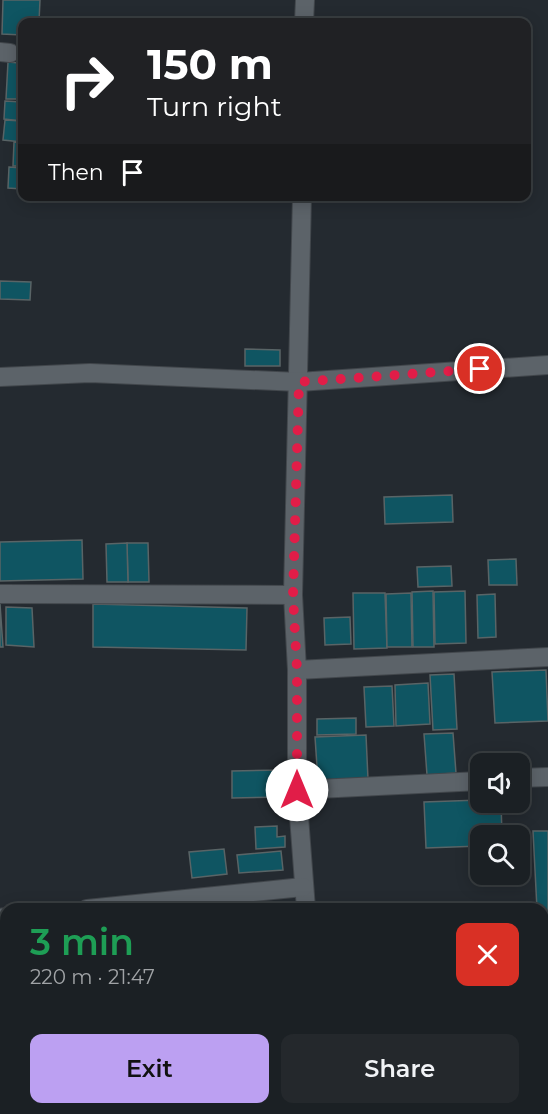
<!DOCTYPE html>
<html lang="en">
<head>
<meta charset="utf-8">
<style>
	:root { --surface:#1b2024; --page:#24282c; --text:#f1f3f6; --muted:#a0a3a6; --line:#393e41; --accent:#bca0f2 }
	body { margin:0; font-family:Montserrat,sans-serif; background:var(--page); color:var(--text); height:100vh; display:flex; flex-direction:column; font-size:22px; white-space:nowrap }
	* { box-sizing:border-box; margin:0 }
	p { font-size:20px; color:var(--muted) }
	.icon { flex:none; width:33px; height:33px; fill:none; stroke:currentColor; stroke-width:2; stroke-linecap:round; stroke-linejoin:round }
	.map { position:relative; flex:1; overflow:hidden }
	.sheet { position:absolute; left:0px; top:903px; width:549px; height:212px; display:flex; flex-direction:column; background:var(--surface); border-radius:18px 18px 0 0; box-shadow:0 3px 15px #0003,0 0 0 2px var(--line) }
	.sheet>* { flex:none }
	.banner { position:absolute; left:18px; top:18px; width:513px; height:183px; border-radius:12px; box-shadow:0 3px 15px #0003,0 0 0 2px var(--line); background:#202124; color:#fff; overflow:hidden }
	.controls { position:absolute; left:470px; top:753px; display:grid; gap:12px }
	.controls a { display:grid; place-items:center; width:60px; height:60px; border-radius:12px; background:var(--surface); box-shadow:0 3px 15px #0003,0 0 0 2px var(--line); font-size:30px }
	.pin { position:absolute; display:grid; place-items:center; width:51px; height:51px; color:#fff; margin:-26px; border:3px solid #fff; border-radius:50%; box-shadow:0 2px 6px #0007 }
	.me { position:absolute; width:66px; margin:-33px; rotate:0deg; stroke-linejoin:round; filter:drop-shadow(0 0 4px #0008) }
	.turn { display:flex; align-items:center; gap:21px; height:126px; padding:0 30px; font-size:27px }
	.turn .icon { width:78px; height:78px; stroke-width:2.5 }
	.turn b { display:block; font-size:42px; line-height:51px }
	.then { display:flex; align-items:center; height:57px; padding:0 30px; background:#0003; gap:12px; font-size:22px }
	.round { display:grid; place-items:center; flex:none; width:63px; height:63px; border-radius:12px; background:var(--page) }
	.overview { display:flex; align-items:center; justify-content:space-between; height:102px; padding:0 30px }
	h1 { font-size:36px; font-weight:600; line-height:45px; color:#1e9e55 }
	.primary-button { display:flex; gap:12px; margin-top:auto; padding:12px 30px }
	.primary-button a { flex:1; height:69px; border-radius:12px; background:var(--accent); color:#111; font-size:24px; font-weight:600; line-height:69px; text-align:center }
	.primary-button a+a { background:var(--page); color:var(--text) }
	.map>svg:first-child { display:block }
	.building { fill:#0f5562; stroke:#596466; stroke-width:1.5 }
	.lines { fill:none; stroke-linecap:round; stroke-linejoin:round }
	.minor-casing { stroke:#42474c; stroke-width:20 }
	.minor { stroke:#5c6369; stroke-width:18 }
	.route { stroke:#e11d48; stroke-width:10; stroke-dasharray:0 18 }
</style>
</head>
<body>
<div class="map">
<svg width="548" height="1114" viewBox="0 0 548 1114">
	<rect width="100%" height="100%" fill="#242a30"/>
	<g class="building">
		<polygon points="3,0 40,0 39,22 22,22 22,35 2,34"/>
		<polygon points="8,62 19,63 18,99 6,99"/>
		<polygon points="5,101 22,102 22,121 4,119"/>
		<polygon points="5,120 22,121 22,142 3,140"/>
		<polygon points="14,142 22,143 22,166 13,166"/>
		<polygon points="9,167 22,168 22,189 8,188"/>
		<polygon points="0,281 31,282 30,300 0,299"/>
		<polygon points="245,349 280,350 280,366 245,366"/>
		<polygon points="452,495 453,522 385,524 384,497"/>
		<polygon points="82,540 83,579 0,581 0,542"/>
		<polygon points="127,543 148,543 149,582 128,582"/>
		<polygon points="127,543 128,582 107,582 106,544"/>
		<polygon points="516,559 517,585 489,585 488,560"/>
		<polygon points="451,566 452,586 418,587 417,567"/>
		<polygon points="433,591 434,647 413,647 412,592"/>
		<polygon points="465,591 466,643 435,644 434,592"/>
		<polygon points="353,593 385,593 387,648 354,649"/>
		<polygon points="411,593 412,647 387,647 386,594"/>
		<polygon points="495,594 496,637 478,638 477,595"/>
		<polygon points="0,604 3,647 0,647"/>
		<polygon points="93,604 247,608 246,650 93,647"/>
		<polygon points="6,607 32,608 34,647 6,645"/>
		<polygon points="350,617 351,644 325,645 324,618"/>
		<polygon points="546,670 548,721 495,723 492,672"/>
		<polygon points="454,674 457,729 433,730 430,675"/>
		<polygon points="428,683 430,724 396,726 395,685"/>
		<polygon points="392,686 394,726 366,727 364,687"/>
		<polygon points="356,718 356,734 317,735 317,719"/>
		<polygon points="453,733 456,773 427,775 424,734"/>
		<polygon points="366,735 368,779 318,781 315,737"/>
		<polygon points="283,770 284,797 232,798 232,771"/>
		<polygon points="480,800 480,802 501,802 502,836 480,836 480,846 426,848 424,802"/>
		<polygon points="277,826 277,837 285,836 285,847 256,849 255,827"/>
		<polygon points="533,831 548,831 548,947 543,947 543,909 537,909"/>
		<polygon points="224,849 227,874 192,878 189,852"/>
		<polygon points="281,851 283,870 239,873 237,855"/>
		<polygon points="259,895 261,909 232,909 231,900"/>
		<polygon points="132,1108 151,1108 152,1114 132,1114"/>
		<polygon points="194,1108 258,1108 259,1114 194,1114"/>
		<rect x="260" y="1108" width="33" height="6"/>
	</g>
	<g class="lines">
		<defs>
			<g id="minor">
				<polyline points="304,22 305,0"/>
				<polyline points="0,52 10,53"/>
				<polyline points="302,196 293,595 297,670 297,790 306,909"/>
				<polyline points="0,377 90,373 299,382 548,365"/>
				<polyline points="0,594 293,595"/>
				<polyline points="297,670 548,657"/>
				<polyline points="519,778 548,777"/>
				<polyline points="297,790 480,781"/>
				<polyline points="87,909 303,887"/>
				<polyline points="0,918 6,917"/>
				<polyline points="543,968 548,968"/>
				<polyline points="0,1056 6,1055"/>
				<polyline points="309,1114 309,1108"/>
			</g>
		</defs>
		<use href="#minor" class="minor-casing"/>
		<use href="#minor" class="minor"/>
	</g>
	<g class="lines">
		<polyline class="route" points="297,790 297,670 293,596 299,382 480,369"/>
	</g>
</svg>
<div class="controls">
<a><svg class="icon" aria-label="sound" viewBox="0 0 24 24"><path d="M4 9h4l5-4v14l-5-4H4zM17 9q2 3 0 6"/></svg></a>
<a><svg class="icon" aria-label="search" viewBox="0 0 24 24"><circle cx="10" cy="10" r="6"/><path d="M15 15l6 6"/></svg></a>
</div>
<div class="pin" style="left:480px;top:369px;background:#d93025"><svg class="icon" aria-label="arrive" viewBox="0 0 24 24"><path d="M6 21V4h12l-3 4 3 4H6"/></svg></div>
<svg class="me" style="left:297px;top:790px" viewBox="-20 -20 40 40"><circle r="19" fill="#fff"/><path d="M0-13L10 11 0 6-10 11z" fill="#e11d48"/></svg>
<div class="banner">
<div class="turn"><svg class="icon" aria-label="right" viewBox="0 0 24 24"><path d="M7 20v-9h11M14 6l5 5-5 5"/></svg><div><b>150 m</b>Turn right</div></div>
<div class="then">Then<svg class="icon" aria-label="arrive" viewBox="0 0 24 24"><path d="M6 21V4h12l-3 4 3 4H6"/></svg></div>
</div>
<section class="sheet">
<div class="overview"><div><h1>3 min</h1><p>220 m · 21:47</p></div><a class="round" style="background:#d93025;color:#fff"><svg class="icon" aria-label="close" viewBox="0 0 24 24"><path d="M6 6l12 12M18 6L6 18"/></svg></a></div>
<div class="primary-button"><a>Exit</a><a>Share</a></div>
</section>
</div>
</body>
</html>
